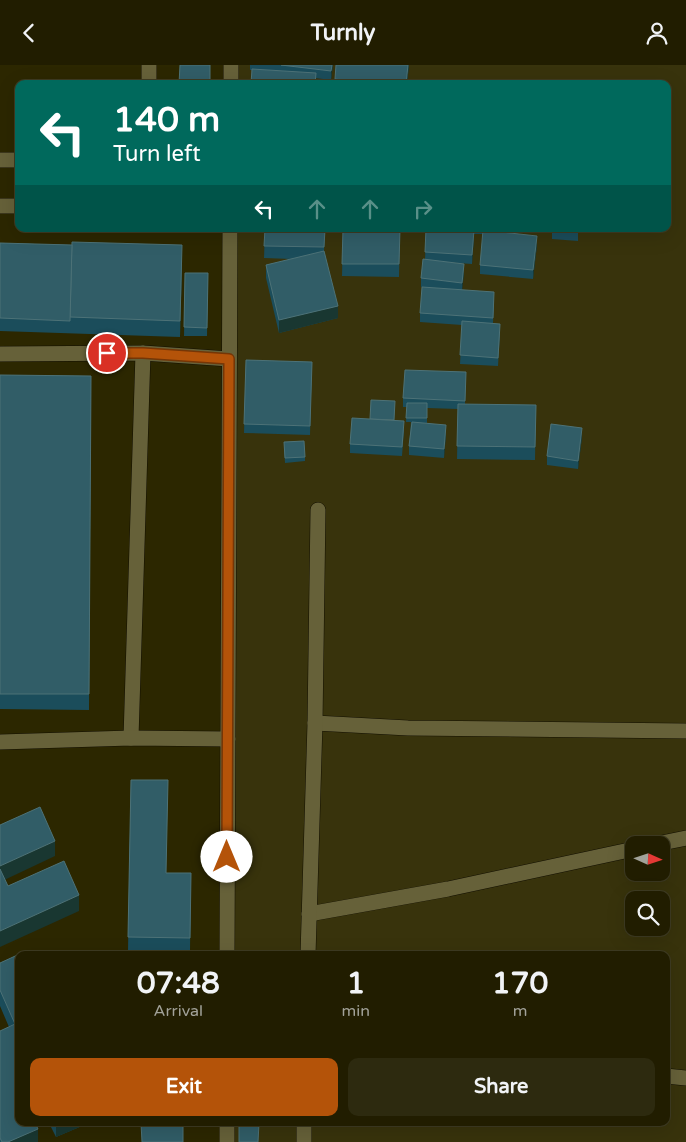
<!DOCTYPE html>
<html lang="en">
<head>
<meta charset="utf-8">
<style>
	:root { --surface:#211d00; --page:#2d2a0f; --text:#f1f3f6; --muted:#a2a299; --line:#3e3b22; --accent:#b45309 }
	body { margin:0; font-family:"Varela Round",sans-serif; background:var(--page); color:var(--text); height:100vh; display:flex; flex-direction:column; font-size:19px; white-space:nowrap }
	* { box-sizing:border-box; margin:0 }
	p { font-size:16px; color:var(--muted) }
	.icon { flex:none; width:28px; height:28px; fill:none; stroke:currentColor; stroke-width:2; stroke-linecap:round; stroke-linejoin:round }
	.map { position:relative; flex:1; overflow:hidden }
	.panel { position:absolute; left:15px; top:886px; width:655px; height:175px; display:flex; flex-direction:column; background:var(--surface); border-radius:10px; box-shadow:0 5px 20px #0002,0 0 0 1px var(--line) }
	.panel>* { flex:none }
	.banner { position:absolute; left:15px; top:15px; width:656px; height:152px; border-radius:10px; box-shadow:0 5px 20px #0002,0 0 0 1px var(--line); background:#00695c; color:#fff; overflow:hidden }
	.needle { width:32px; rotate:93deg }
	.buttons { position:absolute; left:625px; top:771px; display:grid; gap:10px }
	.buttons a { display:grid; place-items:center; width:45px; height:45px; border-radius:10px; background:var(--surface); box-shadow:0 5px 20px #0002,0 0 0 1px var(--line); font-size:25px }
	.pin { position:absolute; display:grid; place-items:center; width:42px; height:42px; color:#fff; margin:-21px; border:2px solid #fff; border-radius:50%; box-shadow:0 1px 5px #0007 }
	.me { position:absolute; width:55px; margin:-28px; rotate:0deg; stroke-linejoin:round; filter:drop-shadow(0 0 4px #0008) }
	.turn { display:flex; align-items:center; gap:18px; height:105px; padding:0 15px; font-size:22px }
	.turn .icon { width:65px; height:65px; stroke-width:2.5 }
	.turn b { display:block; font-size:35px; line-height:42px }
	.lanes { display:flex; align-items:center; height:48px; padding:0 15px; background:#0003; justify-content:center; gap:25px; direction:ltr }
	.lanes .off { opacity:.35 }
	.eta { display:flex; justify-content:space-evenly; align-items:center; height:85px; text-align:center }
	.eta b { font-size:30px; font-weight:700; line-height:35px }
	.button { display:flex; gap:10px; margin-top:auto; padding:10px 15px }
	.button a { flex:1; height:58px; border-radius:10px; background:var(--accent); color:#fff; font-size:20px; font-weight:700; line-height:58px; text-align:center }
	.button a+a { background:var(--page); color:var(--text) }
	header { display:flex; justify-content:space-between; align-items:center; height:65px; padding:0 15px; background:var(--surface); font-size:22px; font-weight:700 }
	.map>svg:first-child { display:block }
	.built { fill:#38330c; fill-rule:evenodd }
	.lines { fill:none; stroke-linecap:round; stroke-linejoin:round }
	.minor-casing { stroke:#120f00; stroke-width:16 }
	.minor { stroke:#666139; stroke-width:15 }
	.wall { fill:#1b4d5b }
	.shaded-wall { fill:#193731 }
	.building { fill:#315d67; stroke:#4d7277 }
	.route-casing { stroke:#753606; stroke-width:12 }
	.route { stroke:#b45309; stroke-width:9 }
</style>
</head>
<body>
<header><svg class="icon" aria-label="back" viewBox="0 0 24 24"><path d="M15 5l-7 7 7 7"/></svg>Turnly<svg class="icon" aria-label="person" viewBox="0 0 24 24"><circle cx="12" cy="8" r="4"/><path d="M4 21q1-7 8-7t8 7"/></svg></header>
<div class="map">
<svg width="686" height="1077" viewBox="0 0 686 1077">
	<rect width="100%" height="100%" fill="#2c2700"/>
	<path class="built" d="M 231,0 L 686,0 L 686,1077 L 230,1077 L 230,1058 L 666,1058 L 666,890 L 230,890 L 231,164 L 668,164 L 668,19 L 231,19 ZM 634,780 L 661,780 L 661,808 L 634,808 ZM 634,835 L 661,835 L 661,862 L 634,862 Z"/>
	<g class="lines">
		<defs>
			<g id="minor">
				<polyline points="149,0 149,19"/>
				<polyline points="231,19 231,0"/>
				<polyline points="0,95 19,95"/>
				<polyline points="0,141 19,141"/>
				<polyline points="0,289 143,288 229,294"/>
				<polyline points="315,658 408,663 686,666"/>
				<polyline points="131,673 143,288"/>
				<polyline points="0,677 131,673 228,674"/>
				<polyline points="652,780 686,773"/>
				<polyline points="309,849 448,824 634,784"/>
				<polyline points="227,890 230,164"/>
				<polyline points="308,890 315,658 318,445"/>
				<polyline points="666,1011 686,1013"/>
				<polyline points="227,1077 227,1058"/>
				<polyline points="304,1077 304,1058"/>
			</g>
		</defs>
		<use href="#minor" class="minor-casing"/>
		<use href="#minor" class="minor"/>
	</g>
	<g class="wall">
		<polygon points="250,0 333,0 331,15 250,5"/>
		<polygon points="409,0 407,19 326,19 335,17 335,14"/>
		<polygon points="183,164 205,164 205,167 183,166"/>
		<polygon points="265,164 325,164 324,186 338,253 279,268 266,213 266,200 291,194 264,193"/>
		<polygon points="343,164 400,164 399,212 342,211"/>
		<polygon points="418,164 483,164 482,169 474,169 472,199 443,197 464,208 462,225 494,236 493,258 500,268 498,301 460,299 462,260 420,257 420,248 424,222 421,222 421,213 425,195 426,165 418,165"/>
		<polygon points="552,164 578,164 578,176 552,174"/>
		<polygon points="0,178 72,180 182,196 180,272 0,266"/>
		<polygon points="537,180 533,214 480,209 480,200"/>
		<polygon points="185,208 208,208 207,271 184,271"/>
		<polygon points="246,295 312,297 310,370 244,368"/>
		<polygon points="466,307 465,339 536,340 535,395 457,394 458,344 427,343 427,358 420,358 446,369 444,393 409,390 409,381 411,357 406,357 407,342 403,342 403,333"/>
		<polygon points="0,310 91,311 89,645 0,644"/>
		<polygon points="394,355 404,365 402,391 350,388 350,379"/>
		<polygon points="582,372 578,404 547,400 547,391"/>
		<polygon points="284,382 305,392 305,396 285,398"/>
		<polygon points="131,715 166,808 191,808 190,886 128,885"/>
		<polygon points="24,887 19,1058 38,1077 0,1077 0,966 9,962 0,941 0,898"/>
		<polygon points="49,1058 89,1058 56,1072"/>
	</g>
	<g class="shaded-wall">
		<polygon points="332,0 333,0 331,15 331,6"/>
		<polygon points="408,0 409,0 407,19 406,19"/>
		<polygon points="474,165 474,174 472,199 472,190"/>
		<polygon points="537,171 537,180 533,214 533,205"/>
		<polygon points="182,180 182,196 180,272 180,256"/>
		<polygon points="464,199 464,208 462,227 462,218"/>
		<polygon points="338,241 338,253 279,268 279,255"/>
		<polygon points="446,360 446,369 444,393 444,384"/>
		<polygon points="582,363 582,372 578,404 578,396"/>
		<polygon points="55,776 55,791 0,817 0,801"/>
		<polygon points="79,830 79,846 0,882 0,866"/>
		<polygon points="19,1011 19,1027 16,1013"/>
		<polygon points="56,1058 89,1058 56,1072"/>
		<polygon points="38,1064 38,1077 8,1077"/>
	</g>
	<g class="building">
		<polygon points="180,0 210,0 210,19 179,19"/>
		<polygon points="281,0 332,0 331,6"/>
		<polygon points="336,0 408,0 406,19 369,19 335,14"/>
		<polygon points="252,4 316,8 315,19 251,19"/>
		<polygon points="326,16 360,19 326,19"/>
		<polygon points="265,164 325,164 324,182 264,181"/>
		<polygon points="343,164 400,164 399,199 342,199"/>
		<polygon points="426,164 462,164 474,165 472,190 425,187"/>
		<polygon points="465,164 482,164 482,165"/>
		<polygon points="552,164 578,164 578,167 552,165"/>
		<polygon points="483,165 537,171 533,205 480,200"/>
		<polygon points="72,177 182,180 180,256 70,252"/>
		<polygon points="0,178 72,180 70,256 0,253"/>
		<polygon points="324,186 338,241 279,255 266,200"/>
		<polygon points="423,194 464,199 462,218 421,213"/>
		<polygon points="185,208 208,208 207,263 184,262"/>
		<polygon points="422,222 494,227 493,253 420,248"/>
		<polygon points="462,256 500,259 498,293 460,290"/>
		<polygon points="246,295 312,297 310,361 244,359"/>
		<polygon points="405,305 466,307 465,336 403,333"/>
		<polygon points="0,310 91,311 89,629 0,629"/>
		<polygon points="371,335 395,336 394,355 370,354"/>
		<polygon points="407,338 427,338 427,353 406,353"/>
		<polygon points="458,339 536,340 535,382 457,381"/>
		<polygon points="352,353 404,356 402,382 350,379"/>
		<polygon points="412,357 446,360 444,384 409,381"/>
		<polygon points="551,359 582,363 578,396 547,391"/>
		<polygon points="304,376 305,392 285,393 284,377"/>
		<polygon points="131,715 168,715 166,808 191,808 190,873 128,872"/>
		<polygon points="40,742 55,776 0,801 0,760"/>
		<polygon points="64,796 79,830 0,866 0,804 8,821"/>
		<polygon points="24,887 25,890 19,890 19,1011 16,1013 19,1020 19,1058 35,1058 38,1064 8,1077 2,1077 0,1073 0,966 15,959 0,925 0,898"/>
		<polygon points="141,1058 183,1058 183,1077 142,1077"/>
		<polygon points="239,1058 259,1058 258,1077 239,1077"/>
	</g>
	<g class="lines">
		<defs>
			<polyline id="route" points="107,288 143,288 229,294 227,792"/>
		</defs>
		<use href="#route" class="route-casing"/>
		<use href="#route" class="route"/>
	</g>
</svg>
<div class="buttons">
<a><svg class="needle" viewBox="-14 -14 28 28"><path d="M0-13l5 13h-10z" fill="#e53935"/><path d="M0 13l5-13h-10z" fill="#a2a299"/></svg></a>
<a><svg class="icon" aria-label="search" viewBox="0 0 24 24"><circle cx="10" cy="10" r="6"/><path d="M15 15l6 6"/></svg></a>
</div>
<div class="pin" style="left:107px;top:288px;background:#d93025"><svg class="icon" aria-label="arrive" viewBox="0 0 24 24"><path d="M6 21V4h12l-3 4 3 4H6"/></svg></div>
<svg class="me" style="left:227px;top:792px" viewBox="-20 -20 40 40"><circle r="19" fill="#fff"/><path d="M0-13L10 11 0 6-10 11z" fill="#b45309"/></svg>
<div class="banner">
<div class="turn"><svg class="icon" aria-label="left" viewBox="0 0 24 24"><path d="M17 20v-9H6M10 6l-5 5 5 5"/></svg><div><b>140 m</b>Turn left</div></div>
<div class="lanes"><svg class="icon" aria-label="left" viewBox="0 0 24 24"><path d="M17 20v-9H6M10 6l-5 5 5 5"/></svg><svg class="icon off" aria-label="ahead" viewBox="0 0 24 24"><path d="M12 20V5M6 11l6-6 6 6"/></svg><svg class="icon off" aria-label="ahead" viewBox="0 0 24 24"><path d="M12 20V5M6 11l6-6 6 6"/></svg><svg class="icon off" aria-label="right" viewBox="0 0 24 24"><path d="M7 20v-9h11M14 6l5 5-5 5"/></svg></div>
</div>
<section class="panel">
<div class="eta">
<div><b>07:48</b><p>Arrival</p></div>
<div><b>1</b><p>min</p></div>
<div><b>170</b><p>m</p></div>
</div>
<div class="button"><a>Exit</a><a>Share</a></div>
</section>
</div>
</body>
</html>
